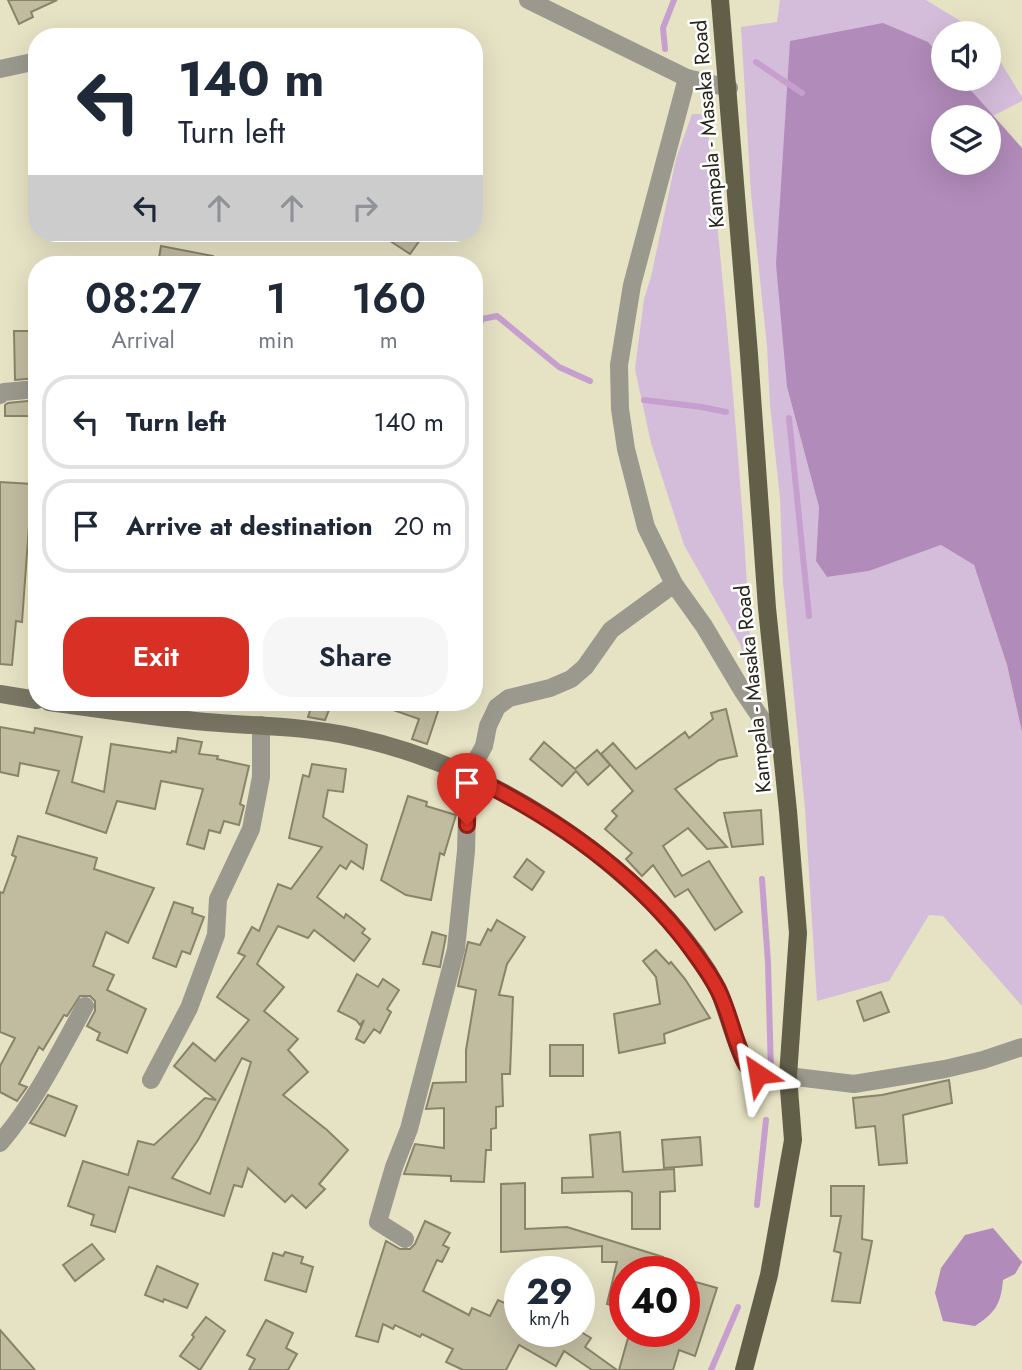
<!DOCTYPE html>
<html lang="en">
<head>
<meta charset="utf-8">
<style>
	:root { --surface:#fff; --page:#f6f6f7; --text:#1f2937; --muted:#747a83; --line:#e0e1e3; --accent:#d93025 }
	body { margin:0; font-family:Jost,sans-serif; background:var(--page); color:var(--text); height:100vh; display:flex; flex-direction:column; font-size:26px; white-space:nowrap }
	* { box-sizing:border-box; margin:0 }
	p { font-size:23px; color:var(--muted) }
	.icon { flex:none; width:38px; height:38px; fill:none; stroke:currentColor; stroke-width:2; stroke-linecap:round; stroke-linejoin:round }
	.map { position:relative; flex:1; overflow:hidden }
	.details { position:absolute; left:28px; top:256px; width:455px; height:455px; display:flex; flex-direction:column; background:var(--surface); border-radius:28px; box-shadow:0 7px 28px #0002 }
	.details>* { flex:none }
	.top-card { position:absolute; left:28px; top:28px; width:455px; height:214px; border-radius:28px; box-shadow:0 7px 28px #0002; background:#fff; color:var(--text); overflow:hidden }
	.buttons { position:absolute; left:931px; top:21px; display:grid; gap:14px }
	.buttons a { display:grid; place-items:center; width:70px; height:70px; border-radius:50%; background:var(--surface); box-shadow:0 7px 28px #0002; font-size:35px }
	.speed { position:absolute; left:504px; top:1256px; display:flex; gap:14px; font-size:35px; font-weight:700; text-align:center }
	.speed>* { display:grid; place-content:center; width:91px; height:91px; border-radius:50%; background:var(--surface); box-shadow:0 7px 28px #0002; line-height:1 }
	.speed small { font-size:18px; font-weight:400 }
	.speed .limit { border:10px solid #d22; background:#fff; color:#111 }
	.pin { position:absolute; display:grid; place-items:center; width:60px; height:60px; color:#fff; margin:-72px -30px; border-radius:50% 50% 50% 0; rotate:-45deg; box-shadow:0 0 7px #0007 }
	.pin .icon { rotate:45deg }
	.me { position:absolute; width:77px; margin:-38px; rotate:327deg; stroke-linejoin:round; filter:drop-shadow(0 0 5px #0008) }
	.turn { display:flex; align-items:center; gap:24px; height:147px; padding:0 35px; font-size:32px }
	.turn .icon { width:91px; height:91px; stroke-width:2.5 }
	.turn b { display:block; font-size:49px; line-height:60px }
	.lanes { display:flex; align-items:center; height:66px; padding:0 35px; background:#0003; justify-content:center; gap:35px; direction:ltr }
	.lanes .off { opacity:.35 }
	.eta { display:flex; justify-content:space-evenly; align-items:center; height:119px; text-align:center }
	.eta b { font-size:42px; font-weight:600; line-height:49px }
	.primary-button { display:flex; gap:14px; margin-top:auto; padding:14px 35px }
	.primary-button a { flex:1; height:80px; border-radius:28px; background:var(--accent); color:#fff; font-size:28px; font-weight:600; line-height:80px; text-align:center }
	.primary-button a+a { background:var(--page); color:var(--text) }
	ul { padding:0; list-style:none }
	li { display:flex; align-items:center; gap:21px; height:94px; margin:0 14px 10px; padding:0 21px; border:4px solid var(--line); border-radius:28px }
	li div { flex:1 }
	li b { display:block; font-size:26px }
	li em { font-style:normal }
	.map>svg:first-child { display:block }
	.green { fill:#d4bdda }
	.forest { fill:#b18bba; fill-rule:evenodd }
	.lines { fill:none; stroke-linecap:round; stroke-linejoin:round }
	.stream { stroke:#c69fcf; stroke-width:6 }
	.building { fill:#c1bca0; stroke:#888469; stroke-width:2; fill-rule:evenodd }
	.street { stroke:#9b998d; stroke-width:18 }
	.secondary { stroke:#7a7765; stroke-width:18 }
	.primary { stroke:#625f49; stroke-width:18 }
	.route-casing { stroke:#8d1f18; stroke-width:18 }
	.route { stroke:#d93025; stroke-width:12 }
	.labels { text-anchor:middle; dominant-baseline:central; stroke-width:5; stroke-linejoin:round; paint-order:stroke }
	.street-label { font-size:21px; fill:#29271c; stroke:#fff }
</style>
</head>
<body>
<div class="map">
<svg width="1022" height="1370" viewBox="0 0 1022 1370">
	<rect width="100%" height="100%" fill="#e6e2c4"/>
	<g class="green">
		<polygon points="780,0 926,0 980,33 943,33 943,59 928,42 787,387 819,507 816,561 827,577 869,571 941,545 974,565 1007,665 1022,732 1022,1006 943,916 929,915 889,981 817,1001 805,809 783,583 780,498 770,405 767,346 751,194 741,27 777,22"/>
		<polygon points="989,43 1022,97 1022,101 993,116 961,79 989,79"/>
		<path d="M 692,114 L 701,114 L 707,122 C 725,302 743,481 751,662 L 747,666 L 740,644 L 684,545 L 651,443 L 635,369 L 644,299 L 651,277 L 676,159 Z"/>
	</g>
	<g class="forest">
		<path d="M 883,23 L 928,42 L 943,59 L 943,79 L 961,79 L 1022,148 L 1022,732 L 1007,665 L 974,565 L 941,545 L 869,571 L 827,577 L 816,561 L 819,507 L 787,387 L 776,264 L 790,41 ZM 943,117 L 989,117 L 989,163 L 943,163 Z"/>
		<path d="M 993,1228 L 1022,1262 L 1015,1274 L 1003,1280 C 1001,1304 995,1313 975,1326 L 943,1321 L 935,1293 L 941,1268 L 965,1235 Z"/>
	</g>
	<g class="lines">
		<g class="stream">
			<polyline points="665,49 663,28 674,0"/>
			<polyline points="756,62 802,93"/>
			<polyline points="474,337 482,319 497,316 559,367 590,381"/>
			<polyline points="644,400 702,407 726,412"/>
			<polyline points="789,418 809,616"/>
			<polyline points="762,879 768,963 771,1072"/>
			<polyline points="757,1205 766,1120"/>
			<polyline points="711,1370 738,1307"/>
		</g>
	</g>
	<g class="building">
		<polygon points="8,0 57,0 31,12 33,17 19,24"/>
		<polygon points="378,233 425,233 410,254"/>
		<polygon points="161,246 213,256 212,264 158,264"/>
		<polygon points="14,331 37,331 37,378 15,380"/>
		<polygon points="37,400 37,416 5,416 5,405 8,403"/>
		<polygon points="0,482 32,484 22,622 16,621 12,665 0,664"/>
		<polygon points="313,702 332,702 325,720 308,717"/>
		<polygon points="377,702 441,702 427,744 412,739 419,719 376,704"/>
		<polygon points="726,709 737,756 719,760 675,789 727,847 707,849 688,828 663,846 682,876 709,861 742,912 715,930 688,889 675,897 653,865 642,876 626,859 632,853 605,829 617,816 612,811 633,791 601,754 613,743 636,769 685,732 689,738 713,719 711,713"/>
		<polygon points="0,727 34,733 35,728 82,737 72,782 104,792 111,744 171,753 172,751 176,752 178,738 202,742 199,754 218,756 217,759 249,766 242,796 240,804 244,806 239,825 224,821 220,833 209,830 204,849 187,844 203,789 161,781 155,809 117,801 106,833 46,813 59,771 20,763 18,776 0,772"/>
		<polygon points="544,742 575,769 597,750 610,765 588,785 576,771 562,786 530,759"/>
		<path d="M 312,764 L 346,769 L 343,792 L 328,790 L 323,817 L 367,845 L 363,869 L 351,861 L 346,869 L 340,865 L 317,897 L 344,918 L 346,914 L 365,929 L 362,933 L 370,939 L 354,961 L 314,930 L 308,938 L 278,926 L 257,964 L 284,987 L 264,1011 L 298,1039 L 288,1050 L 308,1072 L 283,1095 L 327,1130 L 348,1150 L 319,1184 L 325,1189 L 306,1208 L 292,1195 L 285,1202 L 248,1168 L 242,1187 L 234,1185 L 224,1216 L 129,1187 L 115,1232 L 91,1225 L 94,1215 L 68,1206 L 83,1161 L 128,1175 L 138,1141 L 154,1145 L 205,1098 L 216,1100 L 174,1066 L 193,1043 L 215,1061 L 249,1020 L 217,997 L 245,956 L 238,953 L 252,927 L 259,931 L 278,884 L 291,889 L 322,847 L 289,838 L 303,775 L 309,777 ZM 242,1058 L 251,1062 L 210,1194 L 172,1178 L 198,1140 Z"/>
		<polygon points="408,796 427,802 426,806 456,815 444,855 440,853 431,900 406,895 381,880"/>
		<polygon points="761,810 763,844 732,847 724,813"/>
		<polygon points="18,836 97,858 94,869 154,888 128,943 106,932 93,966 114,975 107,990 146,1009 127,1053 97,1040 100,1033 87,1026 95,1011 95,1001 90,996 80,996 67,1016 64,1015 43,1050 39,1047 19,1084 27,1087 17,1101 0,1092 0,1066 15,1038 0,1032 0,892 3,893 16,857 12,855"/>
		<polygon points="527,859 544,872 532,890 514,877"/>
		<polygon points="174,902 193,908 192,913 204,917 190,954 182,951 176,967 153,958"/>
		<polygon points="497,920 525,937 507,964 499,995 513,997 510,1074 502,1074 503,1106 496,1107 496,1128 491,1129 491,1150 486,1150 484,1182 451,1181 451,1176 404,1174 415,1144 444,1148 444,1108 426,1109 433,1083 466,1082 466,1050 476,990 458,986 468,942 480,945 488,929 491,931"/>
		<polygon points="432,932 446,936 440,967 423,964"/>
		<polygon points="656,950 669,964 671,962 685,979 710,1018 664,1034 665,1043 619,1053 614,1014 660,1004 656,977 643,961"/>
		<polygon points="357,974 378,987 383,979 399,990 387,1009 391,1012 380,1033 374,1029 364,1043 356,1039 364,1020 360,1025 356,1020 338,1011"/>
		<polygon points="881,992 889,1012 864,1021 857,1001"/>
		<rect x="550" y="1045" width="33" height="31"/>
		<polygon points="949,1080 952,1103 903,1115 907,1163 879,1165 875,1126 856,1128 853,1098 882,1095"/>
		<polygon points="48,1095 77,1106 65,1136 30,1123"/>
		<polygon points="620,1132 623,1172 674,1169 675,1191 660,1192 660,1229 632,1229 632,1193 629,1191 562,1193 562,1178 593,1177 590,1135"/>
		<polygon points="700,1137 702,1165 664,1168 662,1140"/>
		<polygon points="525,1183 525,1229 567,1227 663,1257 658,1272 625,1272 625,1308 607,1304 617,1262 602,1262 602,1246 501,1252 501,1184"/>
		<polygon points="831,1186 864,1186 862,1239 872,1241 860,1303 832,1301 841,1253 834,1251 841,1216 831,1216"/>
		<polygon points="425,1221 450,1233 443,1245 449,1248 442,1262 437,1260 423,1291 469,1315 472,1308 490,1316 498,1300 520,1310 520,1332 581,1332 591,1338 585,1347 617,1370 592,1370 564,1351 556,1366 519,1345 506,1370 463,1370 446,1362 453,1349 422,1334 420,1337 395,1325 393,1329 383,1324 378,1342 356,1336 386,1241 400,1249 410,1249 415,1244"/>
		<polygon points="92,1244 104,1259 75,1281 63,1265"/>
		<polygon points="285,1252 303,1257 301,1263 313,1267 306,1292 265,1280 273,1253 283,1256"/>
		<polygon points="157,1266 198,1284 187,1308 164,1299 163,1302 145,1295"/>
		<polygon points="692,1281 717,1288 695,1356 679,1350 673,1370 619,1370 628,1338 656,1346 661,1332 684,1332 684,1309"/>
		<polygon points="206,1317 225,1331 200,1370 180,1356 194,1337 192,1335"/>
		<polygon points="266,1320 293,1333 286,1348 297,1354 288,1370 249,1370 255,1359 247,1355"/>
		<polygon points="0,1330 35,1370 0,1370"/>
	</g>
	<g class="lines">
		<g class="street">
			<polyline points="528,0 687,78 729,88"/>
			<polyline points="0,69 37,61"/>
			<polyline points="687,78 632,285 619,365 620,409 626,449 646,527 674,584 704,626 742,690 782,749"/>
			<polyline points="0,395 4,392 37,389"/>
			<polyline points="788,1076 854,1084 945,1069 983,1060 1022,1047"/>
			<polyline points="151,1080 189,1008 216,935 218,899 251,829 261,777 261,725"/>
			<path d="M 0,1143 C 35,1102 59,1053 85,1006"/>
			<polyline points="405,1239 378,1222 394,1167 409,1129 456,949 466,851 468,775 484,746 488,726 497,707 509,698 550,688 571,679 585,667 611,630 674,584"/>
		</g>
		<g class="secondary">
			<polyline points="0,694 37,700"/>
			<path d="M 49,702 C 101,709 154,717 206,722 C 255,726 306,726 354,737 C 441,756 520,795 591,849 C 640,887 689,934 718,989 C 726,1006 739,1058 749,1068 C 760,1080 774,1077 788,1076"/>
		</g>
		<polyline class="primary" points="720,0 749,354 767,608 788,811 798,933 788,1076 793,1140 769,1275 744,1370"/>
	</g>
	<g class="lines">
		<defs>
			<path id="route" d="M 467,825 L 468,775 C 554,817 639,875 695,954 C 703,965 712,978 718,990 C 730,1013 734,1042 746,1064 C 749,1069 754,1072 758,1074"/>
		</defs>
		<use href="#route" class="route-casing"/>
		<use href="#route" class="route"/>
	</g>
	<g class="labels">
		<g class="street-label">
			<text transform="translate(708 124) rotate(-95)">Kampala - Masaka Road</text>
			<text transform="translate(753 689) rotate(-96)">Kampala - Masaka Road</text>
		</g>
	</g>
</svg>
<div class="buttons">
<a><svg class="icon" aria-label="sound" viewBox="0 0 24 24"><path d="M4 9h4l5-4v14l-5-4H4zM17 9q2 3 0 6"/></svg></a>
<a><svg class="icon" aria-label="layers" viewBox="0 0 24 24"><path d="M12 4l9 5-9 5-9-5zM3 14l9 5 9-5"/></svg></a>
</div>
<div class="speed"><div>29<small>km/h</small></div><div class="limit">40</div></div>
<div class="pin" style="left:467px;top:825px;background:#d93025"><svg class="icon" aria-label="arrive" viewBox="0 0 24 24"><path d="M6 21V4h12l-3 4 3 4H6"/></svg></div>
<svg class="me" style="left:758px;top:1074px" viewBox="-20 -20 40 40"><path d="M0-17L14 15 0 8-14 15z" fill="#d93025" stroke="#fff" stroke-width="4"/></svg>
<div class="top-card">
<div class="turn"><svg class="icon" aria-label="left" viewBox="0 0 24 24"><path d="M17 20v-9H6M10 6l-5 5 5 5"/></svg><div><b>140 m</b>Turn left</div></div>
<div class="lanes"><svg class="icon" aria-label="left" viewBox="0 0 24 24"><path d="M17 20v-9H6M10 6l-5 5 5 5"/></svg><svg class="icon off" aria-label="ahead" viewBox="0 0 24 24"><path d="M12 20V5M6 11l6-6 6 6"/></svg><svg class="icon off" aria-label="ahead" viewBox="0 0 24 24"><path d="M12 20V5M6 11l6-6 6 6"/></svg><svg class="icon off" aria-label="right" viewBox="0 0 24 24"><path d="M7 20v-9h11M14 6l5 5-5 5"/></svg></div>
</div>
<section class="details">
<div class="eta">
<div><b>08:27</b><p>Arrival</p></div>
<div><b>1</b><p>min</p></div>
<div><b>160</b><p>m</p></div>
</div>
<ul>
<li><svg class="icon" aria-label="left" viewBox="0 0 24 24"><path d="M17 20v-9H6M10 6l-5 5 5 5"/></svg><div><b>Turn left</b></div><em>140 m</em></li>
<li><svg class="icon" aria-label="arrive" viewBox="0 0 24 24"><path d="M6 21V4h12l-3 4 3 4H6"/></svg><div><b>Arrive at destination</b></div><em>20 m</em></li>
</ul>
<div class="primary-button"><a>Exit</a><a>Share</a></div>
</section>
</div>
</body>
</html>
